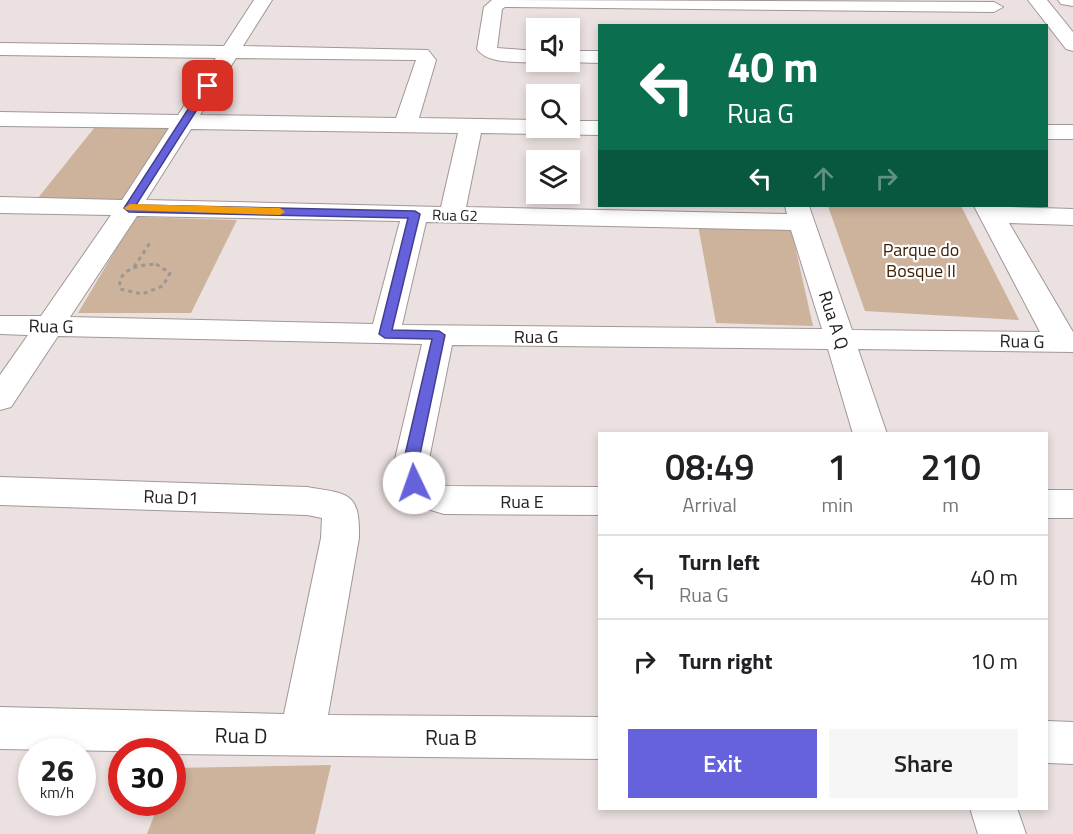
<!DOCTYPE html>
<html lang="en">
<head>
<meta charset="utf-8">
<style>
	:root { --surface:#fff; --page:#f6f6f6; --text:#202124; --muted:#757577; --line:#e0e0e0; --accent:#6562db }
	body { margin:0; font-family:"Titillium Web",sans-serif; background:var(--page); color:var(--text); height:100vh; display:flex; flex-direction:column; font-size:22px; white-space:nowrap }
	* { box-sizing:border-box; margin:0 }
	p { font-size:20px; color:var(--muted) }
	.icon { flex:none; width:33px; height:33px; fill:none; stroke:currentColor; stroke-width:2; stroke-linecap:round; stroke-linejoin:round }
	.map { position:relative; flex:1; overflow:hidden }
	.panel { position:absolute; left:598px; top:432px; width:450px; height:378px; display:flex; flex-direction:column; background:var(--surface); border-radius:0px; box-shadow:0 3px 9px #0003 }
	.panel>* { flex:none }
	.hud { position:absolute; left:598px; top:24px; width:450px; height:183px; border-radius:0px; box-shadow:0 3px 9px #0003; background:#0b6e4f; color:#fff; overflow:hidden }
	.controls { position:absolute; left:526px; top:18px; display:grid; gap:12px }
	.controls a { display:grid; place-items:center; width:54px; height:54px; border-radius:0px; background:var(--surface); box-shadow:0 3px 9px #0003; font-size:30px }
	.speed { position:absolute; left:18px; top:738px; display:flex; gap:12px; font-size:30px; font-weight:700; text-align:center }
	.speed>* { display:grid; place-content:center; width:78px; height:78px; border-radius:50%; background:var(--surface); box-shadow:0 3px 9px #0003; line-height:1 }
	.speed small { font-size:15px; font-weight:400 }
	.speed .limit { border:9px solid #d22; background:#fff; color:#111 }
	.pin { position:absolute; display:grid; place-items:center; width:51px; height:51px; color:#fff; margin:-26px; border-radius:12px; box-shadow:0 3px 9px #0006 }
	.me { position:absolute; width:66px; margin:-33px; rotate:357deg; stroke-linejoin:round; filter:drop-shadow(0 0 4px #0008) }
	.turn { display:flex; align-items:center; gap:21px; height:126px; padding:0 30px; font-size:27px }
	.turn .icon { width:78px; height:78px; stroke-width:2.5 }
	.turn b { display:block; font-size:42px; line-height:51px }
	.lanes { display:flex; align-items:center; height:57px; padding:0 30px; background:#0003; justify-content:center; gap:30px; direction:ltr }
	.lanes .off { opacity:.35 }
	.eta { display:flex; justify-content:space-evenly; align-items:center; height:102px; text-align:center }
	.eta b { font-size:36px; font-weight:600; line-height:42px }
	.button { display:flex; gap:12px; margin-top:auto; padding:12px 30px }
	.button a { flex:1; height:69px; border-radius:0px; background:var(--accent); color:#fff; font-size:24px; font-weight:600; line-height:69px; text-align:center }
	.button a+a { background:var(--page); color:var(--text) }
	ul { padding:0; list-style:none }
	li { display:flex; align-items:center; gap:18px; height:84px; padding:0 30px; border-top:2px solid var(--line) }
	li div { flex:1 }
	li b { display:block; font-size:22px }
	li em { font-style:normal }
	.map>svg:first-child { display:block }
	.green { fill:#cdb29c }
	.lines { fill:none; stroke-linecap:round; stroke-linejoin:round }
	.minor-casing { stroke:#a09796; stroke-width:2 }
	.secondary-casing { stroke:#a09796; stroke-width:2 }
	.path { stroke:#9d9695; stroke-width:3; stroke-dasharray:4 4; stroke-linecap:butt }
	.minor { fill:#fff; fill-rule:evenodd }
	.secondary { fill:#fff; fill-rule:evenodd }
	.route { fill:#6562db; stroke:#42408e; stroke-width:1.5 }
	.slow { fill:#f59e0b }
	.labels { text-anchor:middle; dominant-baseline:central; stroke-width:4.5; stroke-linejoin:round; paint-order:stroke }
	.far-street-label { font-size:15px; fill:#242020; stroke:#fff }
	.park-label { font-size:18px; fill:#3d2207; stroke:#fff }
	.street-label { font-size:18px; fill:#242020; stroke:#fff }
	.near-street-label { font-size:21px; fill:#242020; stroke:#fff }
</style>
</head>
<body>
<div class="map">
<svg width="1073" height="834" viewBox="0 0 1073 834">
	<rect width="100%" height="100%" fill="#ebe1e0"/>
	<g class="green">
		<polygon points="95,127 175,127 123,201 38,198"/>
		<polygon points="828,206 961,206 1019,320 865,311"/>
		<polygon points="135,217 237,220 191,313 78,313"/>
		<polygon points="698,225 791,228 813,326 716,323"/>
		<polygon points="331,765 315,834 147,834 159,803 172,802 173,768"/>
	</g>
	<g class="lines">
		<defs>
			<g id="minor">
				<path d="M 254,0 L 272,0 L 243,46 L 428,50 L 436,60 L 419,118 L 537,120 L 537,128 L 570,128 L 570,121 L 600,121 L 600,135 L 481,133 L 466,207 L 787,214 L 785,206 L 809,206 L 852,330 L 1040,332 L 974,206 L 1073,209 L 1073,225 L 1009,223 L 1073,332 L 1073,352 L 858,349 L 887,434 L 853,434 L 828,349 L 452,345 L 429,459 L 431,478 L 444,486 L 600,487 L 600,515 L 444,514 L 414,505 L 401,492 L 396,483 L 395,459 L 422,344 L 58,336 L 11,407 L 0,410 L 0,375 L 28,335 L 0,334 L 0,316 L 41,316 L 111,215 L 0,213 L 0,197 L 122,200 L 169,128 L 0,126 L 0,112 L 178,115 L 216,58 L 0,55 L 0,43 L 224,46 ZM 236,58 L 415,60 L 416,60 L 396,118 L 200,115 ZM 191,129 L 458,133 L 441,207 L 146,200 ZM 137,216 L 400,221 L 373,324 L 70,317 ZM 426,222 L 791,230 L 822,329 L 402,325 Z"/>
				<path d="M 492,0 L 994,2 L 1003,7 L 994,12 L 505,7 L 502,9 L 497,48 L 537,51 L 537,62 L 543,62 L 537,63 C 518,61 488,65 477,49 L 484,7 Z"/>
				<polygon points="1028,0 1047,0 1073,32 1073,51 1066,49"/>
				<polygon points="570,51 600,51 600,63 564,62 570,62"/>
				<rect x="1047" y="125" width="26" height="14"/>
				<path d="M 0,477 L 307,487 C 349,494 360,492 359,538 L 328,715 L 600,717 L 600,759 L 172,754 L 172,752 L 0,749 L 0,707 L 284,714 L 321,538 L 322,518 L 307,515 L 0,505 Z"/>
				<rect x="1047" y="490" width="26" height="28"/>
				<polygon points="1047,721 1073,722 1073,764 1047,763"/>
				<polygon points="970,808 1017,808 1026,834 978,834"/>
			</g>
			<polygon id="secondary" points="1058,0 1073,0 1073,6 1061,4"/>
		</defs>
		<use href="#minor" class="minor-casing"/>
		<use href="#secondary" class="secondary-casing"/>
		<g class="path">
			<path d="M 156,264 L 170,273 L 163,286 L 142,294 L 120,289 C 117,268 140,265 156,264 Z"/>
			<polyline points="134,267 150,243"/>
		</g>
		<use href="#minor" class="minor"/>
		<use href="#secondary" class="secondary"/>
	</g>
	<polygon class="route" points="208,84 212,86 136,205 415,211 420,214 392,330 439,331 445,335 419,459 422,483 419,487 409,487 404,459 432,339 385,338 379,334 408,218 129,212 124,208 203,86"/>
	<polygon class="slow" points="130,204 280,208 285,212 280,215 126,210 124,208"/>
	<g class="labels">
		<g class="far-street-label">
			<text transform="translate(455 215) rotate(1)">Rua G2</text>
		</g>
		<g class="park-label">
			<text x="921" y="249">Parque do<tspan x="921" dy="21">Bosque II</tspan></text>
		</g>
		<g class="street-label">
			<text transform="translate(834 320) rotate(72)">Rua A Q</text>
			<text transform="translate(51 326) rotate(1)">Rua G</text>
			<text x="536" y="336">Rua G</text>
			<text transform="translate(1022 341) rotate(1)">Rua G</text>
			<text transform="translate(171 497) rotate(2)">Rua D1</text>
			<text x="522" y="501">Rua E</text>
		</g>
		<g class="near-street-label">
			<text transform="translate(241 735) rotate(1)">Rua D</text>
			<text x="451" y="737">Rua B</text>
		</g>
	</g>
</svg>
<div class="controls">
<a><svg class="icon" aria-label="sound" viewBox="0 0 24 24"><path d="M4 9h4l5-4v14l-5-4H4zM17 9q2 3 0 6"/></svg></a>
<a><svg class="icon" aria-label="search" viewBox="0 0 24 24"><circle cx="10" cy="10" r="6"/><path d="M15 15l6 6"/></svg></a>
<a><svg class="icon" aria-label="layers" viewBox="0 0 24 24"><path d="M12 4l9 5-9 5-9-5zM3 14l9 5 9-5"/></svg></a>
</div>
<div class="speed"><div>26<small>km/h</small></div><div class="limit">30</div></div>
<div class="pin" style="left:208px;top:86px;background:#d93025"><svg class="icon" aria-label="arrive" viewBox="0 0 24 24"><path d="M6 21V4h12l-3 4 3 4H6"/></svg></div>
<svg class="me" style="left:414px;top:483px" viewBox="-20 -20 40 40"><circle r="19" fill="#fff"/><path d="M0-13L10 11 0 6-10 11z" fill="#6562db"/></svg>
<div class="hud">
<div class="turn"><svg class="icon" aria-label="left" viewBox="0 0 24 24"><path d="M17 20v-9H6M10 6l-5 5 5 5"/></svg><div><b>40 m</b>Rua G</div></div>
<div class="lanes"><svg class="icon" aria-label="left" viewBox="0 0 24 24"><path d="M17 20v-9H6M10 6l-5 5 5 5"/></svg><svg class="icon off" aria-label="ahead" viewBox="0 0 24 24"><path d="M12 20V5M6 11l6-6 6 6"/></svg><svg class="icon off" aria-label="right" viewBox="0 0 24 24"><path d="M7 20v-9h11M14 6l5 5-5 5"/></svg></div>
</div>
<section class="panel">
<div class="eta">
<div><b>08:49</b><p>Arrival</p></div>
<div><b>1</b><p>min</p></div>
<div><b>210</b><p>m</p></div>
</div>
<ul>
<li><svg class="icon" aria-label="left" viewBox="0 0 24 24"><path d="M17 20v-9H6M10 6l-5 5 5 5"/></svg><div><b>Turn left</b><p>Rua G</p></div><em>40 m</em></li>
<li><svg class="icon" aria-label="right" viewBox="0 0 24 24"><path d="M7 20v-9h11M14 6l5 5-5 5"/></svg><div><b>Turn right</b></div><em>10 m</em></li>
</ul>
<div class="button"><a>Exit</a><a>Share</a></div>
</section>
</div>
</body>
</html>
